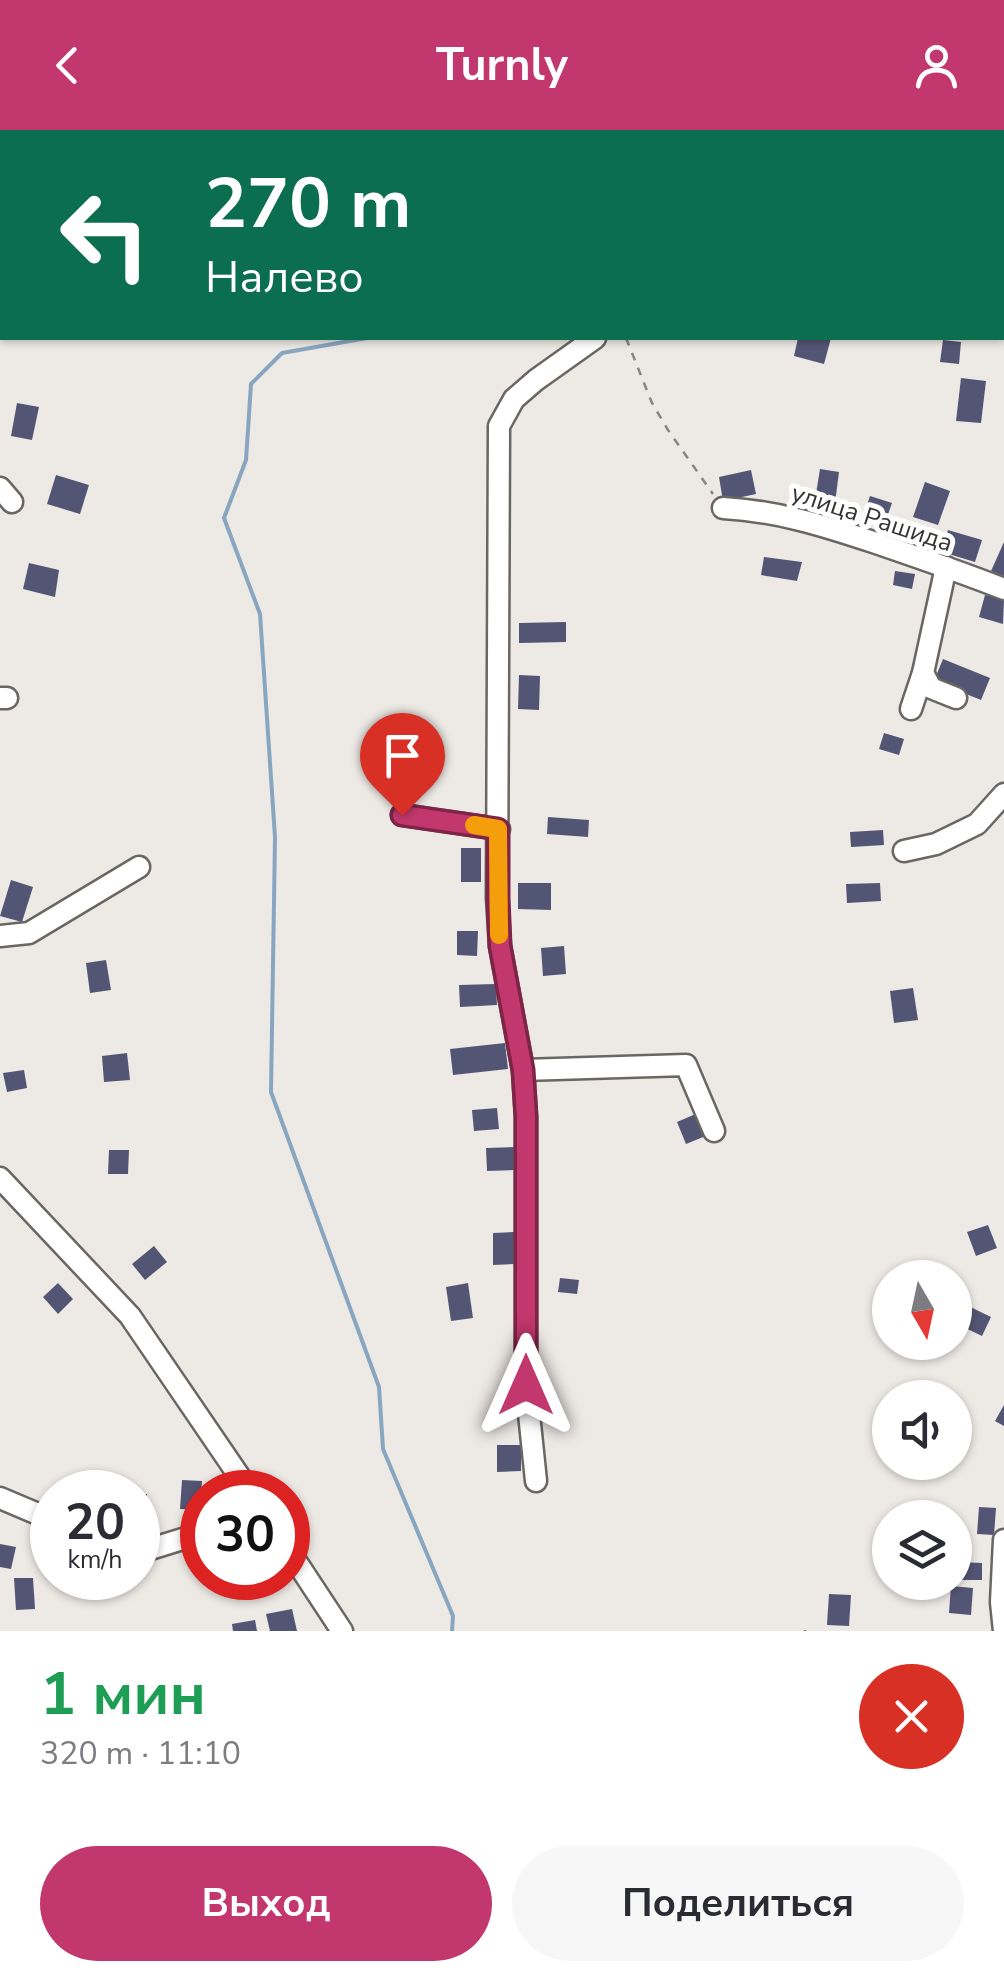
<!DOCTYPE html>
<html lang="ru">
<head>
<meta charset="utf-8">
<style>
	:root { --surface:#fff; --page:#f7f7f7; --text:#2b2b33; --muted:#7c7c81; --accent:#c2376d }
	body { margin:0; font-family:"Nunito Sans",sans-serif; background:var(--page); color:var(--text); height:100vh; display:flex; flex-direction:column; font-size:38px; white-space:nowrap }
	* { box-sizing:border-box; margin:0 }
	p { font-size:32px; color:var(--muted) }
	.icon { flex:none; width:55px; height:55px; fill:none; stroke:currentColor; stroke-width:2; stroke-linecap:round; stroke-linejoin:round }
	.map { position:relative; height:1501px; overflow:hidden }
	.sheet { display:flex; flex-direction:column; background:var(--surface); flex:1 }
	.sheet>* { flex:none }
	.guide { position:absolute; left:0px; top:0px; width:1005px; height:210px; box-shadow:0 2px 8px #0004; background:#0b6e4f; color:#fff; overflow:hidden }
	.needle { width:65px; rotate:171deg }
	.buttons { position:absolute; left:872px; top:1130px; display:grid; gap:20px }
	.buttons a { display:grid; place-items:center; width:100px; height:100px; border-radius:50%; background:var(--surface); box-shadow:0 2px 8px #0004; font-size:50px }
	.speed { position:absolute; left:30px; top:1340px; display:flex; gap:20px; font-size:50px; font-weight:700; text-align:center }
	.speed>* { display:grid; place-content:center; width:130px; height:130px; border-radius:50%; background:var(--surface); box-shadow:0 2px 8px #0004; line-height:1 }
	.speed small { font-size:25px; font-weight:400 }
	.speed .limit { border:15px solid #d22; background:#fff; color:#111 }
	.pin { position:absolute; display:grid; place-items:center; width:85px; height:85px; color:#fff; margin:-102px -42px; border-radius:50% 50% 50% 0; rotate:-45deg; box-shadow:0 0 10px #0007 }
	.pin .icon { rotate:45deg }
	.me { position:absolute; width:110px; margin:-55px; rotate:0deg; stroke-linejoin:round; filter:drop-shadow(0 0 8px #0008) }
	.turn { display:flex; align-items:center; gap:35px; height:210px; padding:0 40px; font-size:45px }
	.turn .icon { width:130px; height:130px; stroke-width:2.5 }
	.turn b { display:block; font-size:70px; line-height:85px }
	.round { display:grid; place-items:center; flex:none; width:105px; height:105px; border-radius:52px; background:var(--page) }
	.headline { display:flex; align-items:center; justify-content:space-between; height:170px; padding:0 40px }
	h1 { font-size:60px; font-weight:700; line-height:75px; color:#1e9e55 }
	.primary-button { display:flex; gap:20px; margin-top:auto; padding:20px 40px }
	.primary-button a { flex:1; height:115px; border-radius:60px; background:var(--accent); color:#fff; font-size:40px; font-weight:700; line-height:115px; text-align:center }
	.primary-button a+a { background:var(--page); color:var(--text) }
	header { display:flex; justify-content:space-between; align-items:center; height:130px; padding:0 40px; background:var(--accent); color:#fff; font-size:45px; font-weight:700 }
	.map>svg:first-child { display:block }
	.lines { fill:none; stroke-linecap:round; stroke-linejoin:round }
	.stream { stroke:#89a6c1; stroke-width:4 }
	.building { fill:#535574 }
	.minor-casing { stroke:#6a6663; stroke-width:25 }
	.path { stroke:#888683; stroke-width:2.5; stroke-dasharray:8 8; stroke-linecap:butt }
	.minor { stroke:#fff; stroke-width:20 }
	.route-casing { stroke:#7e2447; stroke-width:25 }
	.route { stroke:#c2376d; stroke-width:18 }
	.slow { stroke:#f59e0b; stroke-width:18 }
	.labels { text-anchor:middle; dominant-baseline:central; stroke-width:10; stroke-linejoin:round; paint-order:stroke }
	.street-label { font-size:25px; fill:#353432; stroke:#fff }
</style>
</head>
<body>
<header><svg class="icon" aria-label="back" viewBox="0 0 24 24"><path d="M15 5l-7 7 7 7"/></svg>Turnly<svg class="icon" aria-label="person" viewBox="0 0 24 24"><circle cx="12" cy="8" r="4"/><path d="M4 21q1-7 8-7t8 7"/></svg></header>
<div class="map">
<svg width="1004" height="1501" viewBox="0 0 1004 1501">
	<rect width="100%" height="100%" fill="#ede9e5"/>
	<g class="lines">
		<g class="stream">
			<polyline points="797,2 803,0"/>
			<polyline points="367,208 282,223 251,254 246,330 224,388 260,484 275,707 271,962 379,1257 383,1319 453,1486 452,1501"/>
		</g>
	</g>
	<g class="building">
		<polygon points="798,208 831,208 824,234 794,226"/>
		<polygon points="943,210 961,212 959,234 940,232"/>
		<polygon points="961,248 986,251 981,293 956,291"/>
		<polygon points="17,273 39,277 32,310 11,306"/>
		<polygon points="820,339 839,342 835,373 815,370"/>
		<polygon points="751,340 756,364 723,371 719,347"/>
		<polygon points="56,345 89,355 80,384 47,374"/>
		<polygon points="925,352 950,361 938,395 913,387"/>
		<polygon points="870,366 892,373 886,390 864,384"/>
		<polygon points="948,400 982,410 975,432 942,422"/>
		<polygon points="1004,412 1004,446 991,441"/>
		<polygon points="764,427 802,432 797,451 761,445"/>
		<polygon points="29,433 59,440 55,467 23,459"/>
		<polygon points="895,441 915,444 912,459 893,455"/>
		<polygon points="985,465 1004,470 1003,494 979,487"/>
		<polygon points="566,492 566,512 519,513 519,493"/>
		<polygon points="943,529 990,548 981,570 934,551"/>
		<polygon points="519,545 540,546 539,580 518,579"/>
		<polygon points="884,603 904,609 899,625 879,619"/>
		<polygon points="548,687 589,690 588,707 547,704"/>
		<polygon points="883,700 884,715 851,717 850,702"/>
		<rect x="461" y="718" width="20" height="34"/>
		<polygon points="11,750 33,757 22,792 0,786"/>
		<polygon points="518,753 551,753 551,780 518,779"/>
		<polygon points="880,753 881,771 847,773 846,754"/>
		<polygon points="457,801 478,801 477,826 457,825"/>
		<polygon points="564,816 566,844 543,846 541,818"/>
		<polygon points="106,830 111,860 90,863 86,833"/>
		<polygon points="496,854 497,875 460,877 459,855"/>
		<polygon points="913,858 918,890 894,893 890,861"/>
		<polygon points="505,913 508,939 453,945 450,919"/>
		<polygon points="127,923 130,950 104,952 102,926"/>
		<polygon points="24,940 27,958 7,962 3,943"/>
		<polygon points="497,978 499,999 474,1001 472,980"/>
		<polygon points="698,983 708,1005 686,1014 677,992"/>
		<polygon points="516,1017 517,1040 487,1041 486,1018"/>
		<polygon points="109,1020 129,1020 128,1044 108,1044"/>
		<polygon points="988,1095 997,1118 976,1126 967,1102"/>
		<polygon points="514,1102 515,1134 493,1135 493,1103"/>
		<polygon points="154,1116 167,1132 145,1150 132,1134"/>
		<polygon points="930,1132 950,1139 947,1148 924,1148"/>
		<polygon points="560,1148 579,1150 577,1164 558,1162"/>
		<polygon points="58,1153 73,1169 58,1184 43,1167"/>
		<polygon points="468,1153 473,1188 451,1191 446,1157"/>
		<polygon points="958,1171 991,1187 982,1206 955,1193 955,1178"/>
		<polygon points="1004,1275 1004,1296 995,1291"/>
		<polygon points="497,1315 521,1315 521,1341 497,1342"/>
		<polygon points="182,1350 202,1351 200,1380 180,1379"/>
		<polygon points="72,1353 92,1359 91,1362 69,1362"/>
		<polygon points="147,1364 149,1391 138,1391 138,1365"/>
		<polygon points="979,1377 996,1378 994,1405 977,1404"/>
		<polygon points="0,1414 16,1417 11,1439 0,1437"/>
		<polygon points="956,1432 982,1433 982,1450 956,1450"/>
		<polygon points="14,1448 33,1448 35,1479 16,1480"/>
		<polygon points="951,1456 973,1458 971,1485 949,1483"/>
		<polygon points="829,1464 851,1465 849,1496 827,1495"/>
		<polygon points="292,1479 297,1501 270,1501 266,1484"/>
		<polygon points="255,1490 257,1501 233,1501 232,1494"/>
	</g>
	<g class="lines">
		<defs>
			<g id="minor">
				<polyline points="82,2 83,0"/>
				<polyline points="0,56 2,57"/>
				<polyline points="1002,92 1004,92"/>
				<polyline points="0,123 2,121"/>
				<polyline points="1002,173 1004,173"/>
				<polyline points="0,358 12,372"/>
				<path d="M 723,378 C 777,381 822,395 873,412 C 917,427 961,442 1004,459"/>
				<polyline points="923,543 931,558 956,568"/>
				<polyline points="0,568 7,568"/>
				<polyline points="911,579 923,543 946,437"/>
				<polyline points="402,685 499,699"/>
				<polyline points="904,721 936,714 977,694 1004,664"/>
				<polyline points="0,806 29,803 139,737"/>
				<polyline points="523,940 686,935 714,1001"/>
				<polyline points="0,1048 130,1186 250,1362"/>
				<polyline points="536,1351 526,1255 526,987 523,940 500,816 497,768 499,296 514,269 536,250 595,208"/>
				<polyline points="0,1368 52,1390"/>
				<polyline points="138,1418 147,1420 202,1403"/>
				<polyline points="288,1419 342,1501"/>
				<polyline points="1004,1501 1001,1472 1004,1410"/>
			</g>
		</defs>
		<use href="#minor" class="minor-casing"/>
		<g class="path">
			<polyline points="626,208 652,273 668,300 713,364"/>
			<polyline points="805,1501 805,1500"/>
		</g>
		<use href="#minor" class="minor"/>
	</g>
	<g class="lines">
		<defs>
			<polyline id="route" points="402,685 498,699 498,768 500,816 523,940 526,987 526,1255"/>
		</defs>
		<use href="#route" class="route-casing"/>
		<use href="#route" class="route"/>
		<polyline class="slow" points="474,695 498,699 499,805"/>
	</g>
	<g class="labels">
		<g class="street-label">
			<text transform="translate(872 388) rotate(18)">улица Рашида</text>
		</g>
	</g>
</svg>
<div class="buttons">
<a><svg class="needle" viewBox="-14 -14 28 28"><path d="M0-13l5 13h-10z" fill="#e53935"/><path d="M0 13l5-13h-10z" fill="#7c7c81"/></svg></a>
<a><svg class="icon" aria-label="sound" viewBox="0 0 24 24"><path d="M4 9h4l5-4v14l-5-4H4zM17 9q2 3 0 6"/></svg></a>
<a><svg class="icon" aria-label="layers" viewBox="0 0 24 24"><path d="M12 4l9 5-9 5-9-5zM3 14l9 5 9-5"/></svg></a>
</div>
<div class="speed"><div>20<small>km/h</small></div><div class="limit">30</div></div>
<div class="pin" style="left:402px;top:685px;background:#d93025"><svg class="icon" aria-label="arrive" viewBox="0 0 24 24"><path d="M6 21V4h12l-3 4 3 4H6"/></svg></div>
<svg class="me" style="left:526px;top:1255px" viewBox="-20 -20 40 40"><path d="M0-17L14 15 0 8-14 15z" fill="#c2376d" stroke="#fff" stroke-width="4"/></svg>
<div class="guide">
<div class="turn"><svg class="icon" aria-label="left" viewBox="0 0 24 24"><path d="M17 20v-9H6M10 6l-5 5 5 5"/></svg><div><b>270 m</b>Налево</div></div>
</div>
</div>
<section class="sheet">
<div class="headline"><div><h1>1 мин</h1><p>320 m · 11:10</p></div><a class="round" style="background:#d93025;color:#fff"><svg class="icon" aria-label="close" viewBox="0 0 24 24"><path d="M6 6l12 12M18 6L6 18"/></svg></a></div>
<div class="primary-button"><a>Выход</a><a>Поделиться</a></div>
</section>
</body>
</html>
